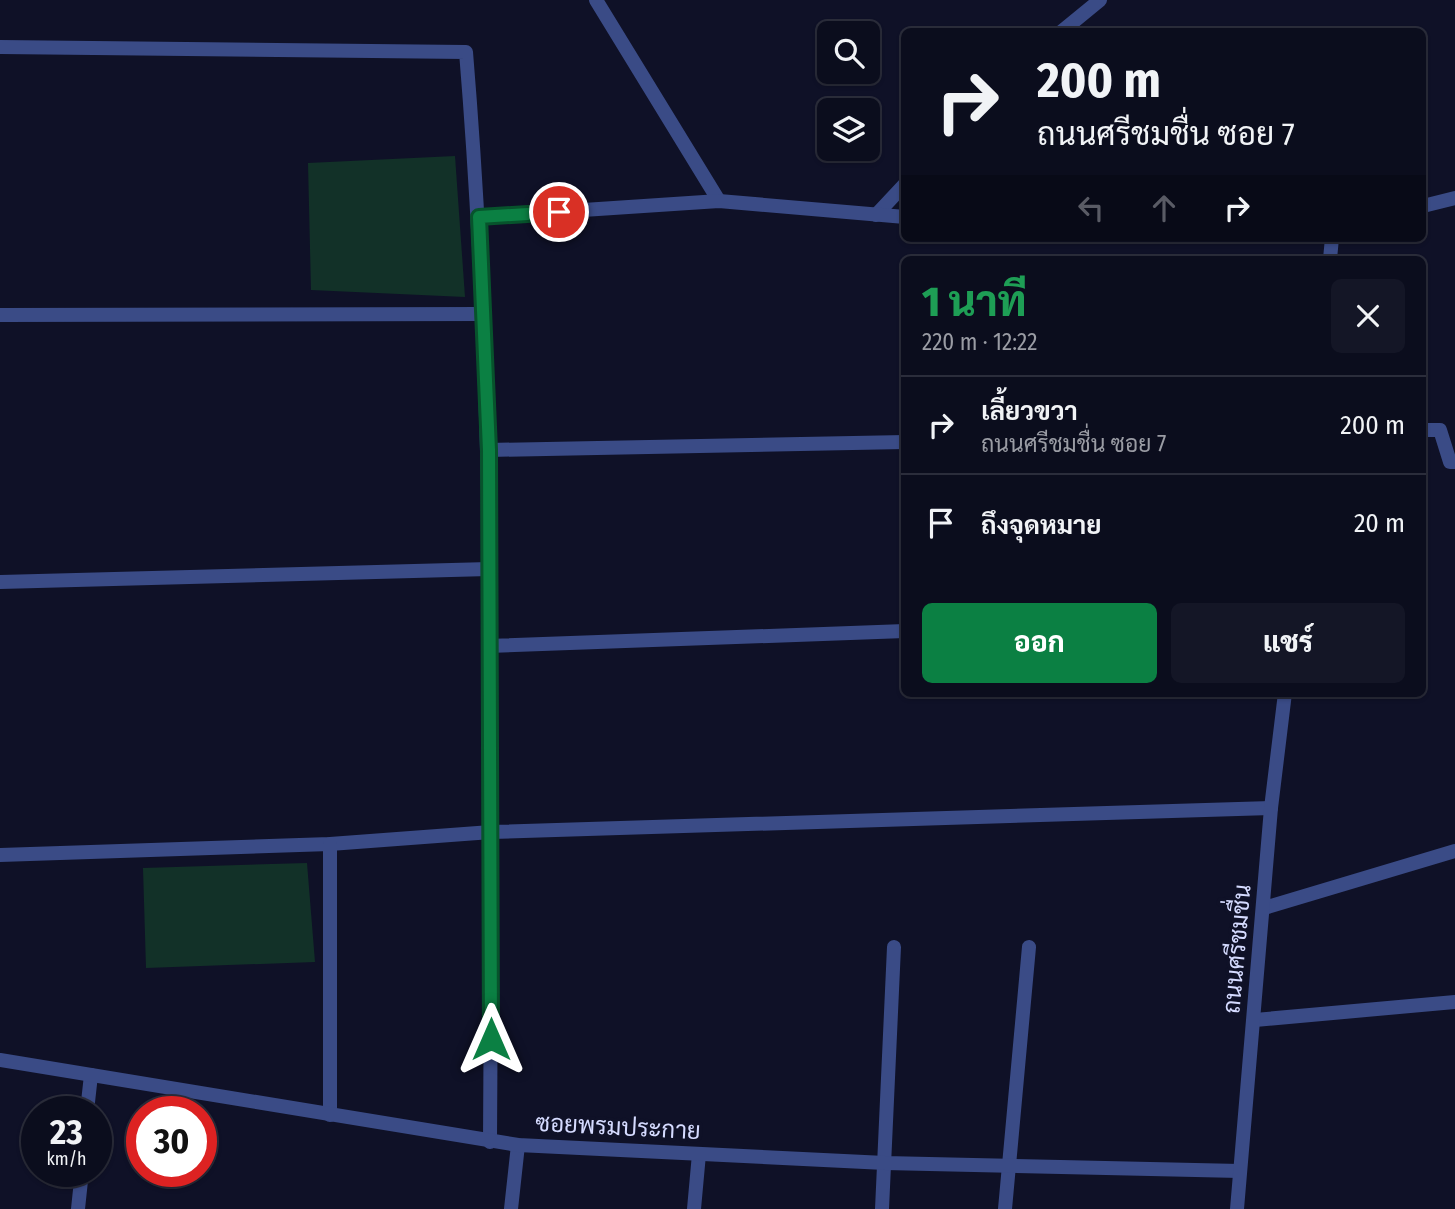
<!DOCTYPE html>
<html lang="th">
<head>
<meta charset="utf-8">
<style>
	:root { --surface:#0b0d1d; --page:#141626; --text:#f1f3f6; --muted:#9a9ca4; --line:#2b2d3b; --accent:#0b8043 }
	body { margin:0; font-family:"Fira Sans Condensed",Sarabun,sans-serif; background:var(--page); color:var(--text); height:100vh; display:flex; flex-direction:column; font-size:26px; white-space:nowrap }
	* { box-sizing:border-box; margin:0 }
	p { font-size:23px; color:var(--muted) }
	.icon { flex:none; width:38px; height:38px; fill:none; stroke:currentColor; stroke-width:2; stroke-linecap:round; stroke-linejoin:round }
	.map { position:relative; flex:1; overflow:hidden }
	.sheet { position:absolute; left:901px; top:256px; width:525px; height:441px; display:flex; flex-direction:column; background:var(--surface); border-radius:10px; box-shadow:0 2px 5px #0004,0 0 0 2px var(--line) }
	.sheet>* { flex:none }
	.banner { position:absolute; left:901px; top:28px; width:525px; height:214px; border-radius:10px; box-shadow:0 2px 5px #0004,0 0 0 2px var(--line); background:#0b0d1d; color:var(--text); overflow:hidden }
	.fabs { position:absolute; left:817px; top:21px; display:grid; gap:14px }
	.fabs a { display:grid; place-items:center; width:63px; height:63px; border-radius:10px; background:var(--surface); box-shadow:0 2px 5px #0004,0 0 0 2px var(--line); font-size:35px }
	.speed { position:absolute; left:21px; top:1096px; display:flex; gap:14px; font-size:35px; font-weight:700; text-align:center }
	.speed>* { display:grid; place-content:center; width:91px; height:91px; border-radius:50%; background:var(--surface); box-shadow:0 2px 5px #0004,0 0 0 2px var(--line); line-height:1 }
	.speed small { font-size:18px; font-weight:400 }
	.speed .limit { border:10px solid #d22; background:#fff; color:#111 }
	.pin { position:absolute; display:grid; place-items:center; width:60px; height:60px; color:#fff; margin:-30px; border:4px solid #fff; border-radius:50%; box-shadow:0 2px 7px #0007 }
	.me { position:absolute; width:77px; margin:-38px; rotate:0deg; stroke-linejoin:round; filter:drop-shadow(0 0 5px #0008) }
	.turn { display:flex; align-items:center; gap:24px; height:147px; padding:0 21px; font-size:32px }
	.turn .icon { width:91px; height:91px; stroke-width:2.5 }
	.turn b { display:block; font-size:49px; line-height:60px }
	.lanes { display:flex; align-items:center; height:66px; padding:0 21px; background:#0003; justify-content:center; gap:35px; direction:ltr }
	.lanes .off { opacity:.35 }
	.round { display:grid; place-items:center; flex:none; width:74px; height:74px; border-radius:10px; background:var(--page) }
	.headline { display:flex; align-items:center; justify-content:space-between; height:119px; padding:0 21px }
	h1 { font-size:42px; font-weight:800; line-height:52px; color:#1e9e55 }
	.action { display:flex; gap:14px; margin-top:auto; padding:14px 21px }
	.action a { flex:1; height:80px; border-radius:10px; background:var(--accent); color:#fff; font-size:28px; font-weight:800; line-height:80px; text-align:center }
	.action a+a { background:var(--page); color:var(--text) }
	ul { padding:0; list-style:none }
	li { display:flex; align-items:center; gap:21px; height:98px; padding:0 21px; border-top:2px solid var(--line) }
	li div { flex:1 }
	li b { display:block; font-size:26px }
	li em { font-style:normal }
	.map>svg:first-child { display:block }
	.green { fill:#123128 }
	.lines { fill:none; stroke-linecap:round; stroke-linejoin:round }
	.service { stroke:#3a4b86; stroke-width:14 }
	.minor { stroke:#3a4b86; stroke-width:14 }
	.tertiary { stroke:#3a4b86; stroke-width:14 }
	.route-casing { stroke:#07532c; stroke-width:18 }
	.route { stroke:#0b8043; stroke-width:12 }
	.labels { text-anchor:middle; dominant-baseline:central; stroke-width:7; stroke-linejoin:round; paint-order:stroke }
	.street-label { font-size:24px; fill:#d5dbff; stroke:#0f1127 }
</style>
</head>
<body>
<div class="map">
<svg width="1455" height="1209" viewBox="0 0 1455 1209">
	<rect width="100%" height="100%" fill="#0f1127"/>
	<g class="green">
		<polygon points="455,156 465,297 311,290 308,163"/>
		<polygon points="307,863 315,962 146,968 143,868"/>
	</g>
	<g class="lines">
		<polyline class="service" points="1423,430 1440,430 1450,462 1455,462"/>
		<g class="minor">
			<polyline points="596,0 719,201"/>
			<polyline points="1061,32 1100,0"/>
			<path d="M 0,47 L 466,52 C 496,415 492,779 490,1142"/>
			<polyline points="876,215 905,184"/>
			<polyline points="479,217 719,201 905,217"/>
			<polyline points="0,315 483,314"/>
			<polyline points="489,450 905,442"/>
			<polyline points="0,582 489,569"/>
			<polyline points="488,646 905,631"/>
			<polyline points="0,855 330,844 491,832 1271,808"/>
			<polyline points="1264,908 1455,851"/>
			<polyline points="1255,1020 1455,1002"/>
			<polyline points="87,1111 91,1075"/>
			<polyline points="330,1115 330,844"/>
			<polyline points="78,1209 82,1171"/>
			<polyline points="511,1209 518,1145"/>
			<polyline points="694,1209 699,1154"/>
			<polyline points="882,1209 894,947"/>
			<polyline points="1005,1209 1029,947"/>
		</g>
		<g class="tertiary">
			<polyline points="1423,206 1455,198"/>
			<polyline points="1330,259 1332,238"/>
			<polyline points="0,1060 518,1145 885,1163 1240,1171"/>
			<polyline points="1237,1209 1271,808 1285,693"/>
		</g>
	</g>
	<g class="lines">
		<defs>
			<polyline id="route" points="491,1039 489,450 479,217 559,212"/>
		</defs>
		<use href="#route" class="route-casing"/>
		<use href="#route" class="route"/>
	</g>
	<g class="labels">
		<g class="street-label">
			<text transform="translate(1237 949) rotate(-85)">ถนนศรีชมชื่น</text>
			<text transform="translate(618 1127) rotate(3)">ซอยพรมประกาย</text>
		</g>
	</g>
</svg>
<div class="fabs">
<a><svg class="icon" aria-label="search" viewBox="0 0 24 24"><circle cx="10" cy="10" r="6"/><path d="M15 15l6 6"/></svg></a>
<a><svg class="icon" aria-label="layers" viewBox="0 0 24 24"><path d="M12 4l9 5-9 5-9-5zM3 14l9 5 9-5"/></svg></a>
</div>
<div class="speed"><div>23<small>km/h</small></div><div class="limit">30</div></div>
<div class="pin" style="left:559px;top:212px;background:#d93025"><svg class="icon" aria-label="arrive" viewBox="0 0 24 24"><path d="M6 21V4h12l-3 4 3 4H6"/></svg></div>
<svg class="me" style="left:491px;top:1039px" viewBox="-20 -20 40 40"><path d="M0-17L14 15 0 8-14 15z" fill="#0b8043" stroke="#fff" stroke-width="4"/></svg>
<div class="banner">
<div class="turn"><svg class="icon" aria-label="right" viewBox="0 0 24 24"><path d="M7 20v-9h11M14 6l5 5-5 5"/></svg><div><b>200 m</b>ถนนศรีชมชื่น ซอย 7</div></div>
<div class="lanes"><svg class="icon off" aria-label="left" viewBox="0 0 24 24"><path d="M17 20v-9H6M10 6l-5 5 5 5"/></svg><svg class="icon off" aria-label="ahead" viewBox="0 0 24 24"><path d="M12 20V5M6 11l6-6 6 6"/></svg><svg class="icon" aria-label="right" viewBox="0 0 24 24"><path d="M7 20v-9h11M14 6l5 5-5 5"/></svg></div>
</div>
<section class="sheet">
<div class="headline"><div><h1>1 นาที</h1><p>220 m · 12:22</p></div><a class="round"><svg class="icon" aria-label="close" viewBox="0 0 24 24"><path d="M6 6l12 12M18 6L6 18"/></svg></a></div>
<ul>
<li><svg class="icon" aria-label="right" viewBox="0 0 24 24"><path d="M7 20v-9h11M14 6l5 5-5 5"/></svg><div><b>เลี้ยวขวา</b><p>ถนนศรีชมชื่น ซอย 7</p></div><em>200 m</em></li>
<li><svg class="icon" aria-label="arrive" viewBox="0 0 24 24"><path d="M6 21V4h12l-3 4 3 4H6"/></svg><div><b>ถึงจุดหมาย</b></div><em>20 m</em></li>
</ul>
<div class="action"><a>ออก</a><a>แชร์</a></div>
</section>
</div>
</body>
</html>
